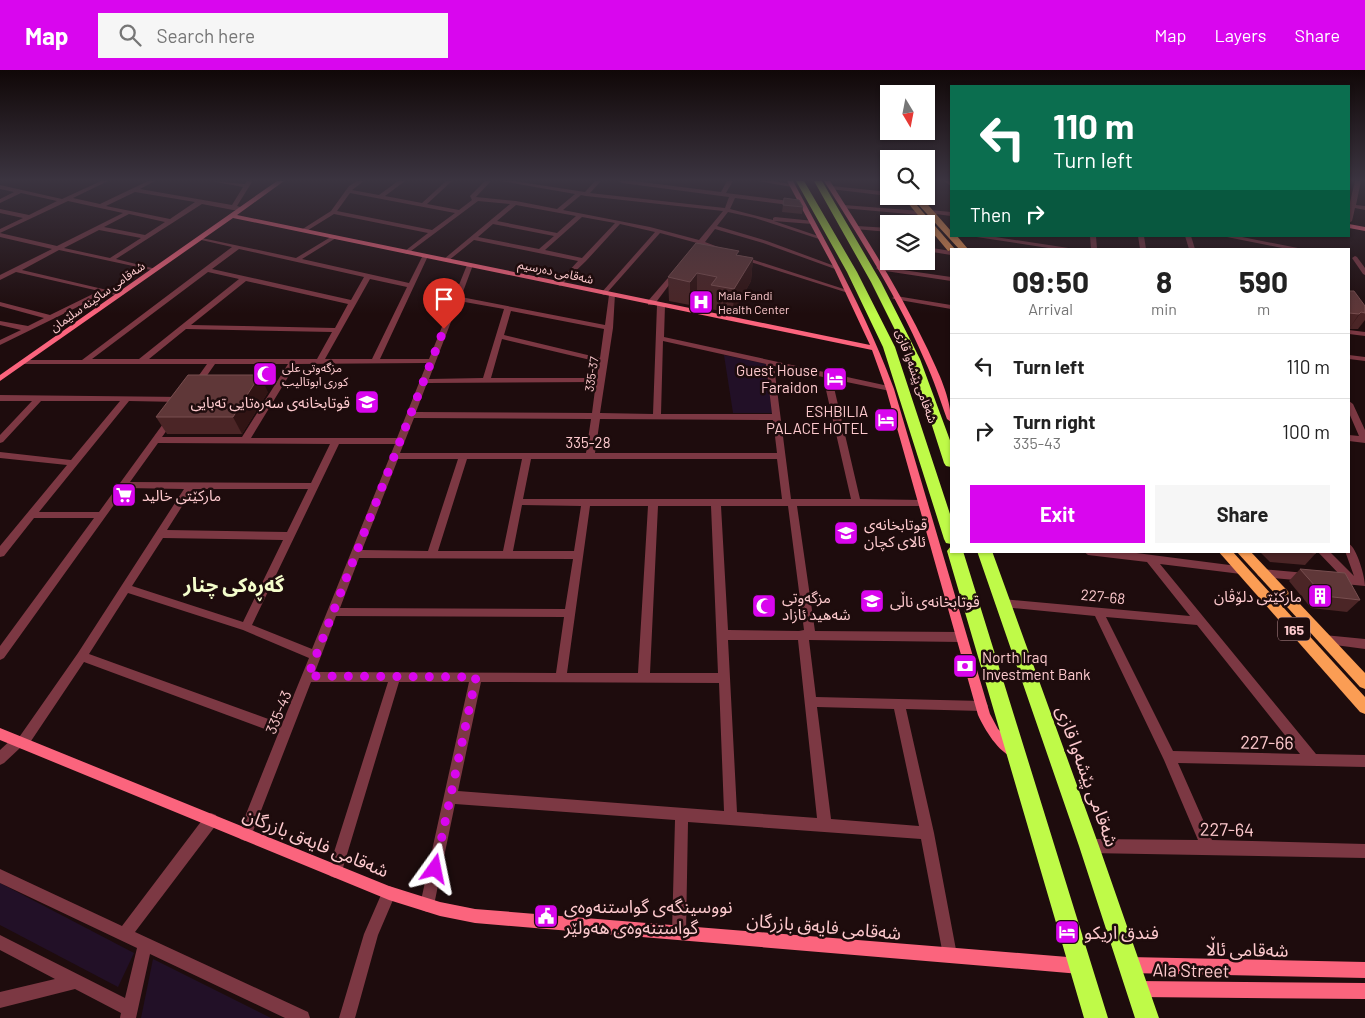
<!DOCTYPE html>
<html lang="en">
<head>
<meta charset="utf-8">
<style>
	:root { --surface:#fff; --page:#f6f6f6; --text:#222; --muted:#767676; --line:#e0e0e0; --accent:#d906ee }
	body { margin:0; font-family:Barlow,"Noto Sans Arabic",sans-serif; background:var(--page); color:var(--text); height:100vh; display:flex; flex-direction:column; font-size:19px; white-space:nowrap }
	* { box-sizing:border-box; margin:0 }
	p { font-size:16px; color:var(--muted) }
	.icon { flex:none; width:28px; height:28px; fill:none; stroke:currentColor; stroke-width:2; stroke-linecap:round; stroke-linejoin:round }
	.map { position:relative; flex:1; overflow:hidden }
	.drawer { position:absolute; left:950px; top:178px; width:400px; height:305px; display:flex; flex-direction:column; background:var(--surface); border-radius:0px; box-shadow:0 1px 4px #0004 }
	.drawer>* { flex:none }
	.guide { position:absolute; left:950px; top:15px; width:400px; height:152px; border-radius:0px; box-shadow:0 1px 4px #0004; background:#0b6e4f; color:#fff; overflow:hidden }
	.needle { width:32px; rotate:170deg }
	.controls { position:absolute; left:880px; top:15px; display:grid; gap:10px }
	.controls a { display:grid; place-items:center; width:55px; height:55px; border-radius:0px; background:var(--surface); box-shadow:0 1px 4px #0004; font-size:25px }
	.pin { position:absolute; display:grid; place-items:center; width:42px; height:42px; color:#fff; margin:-51px -21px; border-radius:50% 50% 50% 0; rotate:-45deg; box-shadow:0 0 5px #0007 }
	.pin .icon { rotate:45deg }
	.me { position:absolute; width:55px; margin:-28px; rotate:12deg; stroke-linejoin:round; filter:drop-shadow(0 0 4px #0008) }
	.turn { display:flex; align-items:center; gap:18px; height:105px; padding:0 20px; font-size:22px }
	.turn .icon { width:65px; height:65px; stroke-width:2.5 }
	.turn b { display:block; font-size:35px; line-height:42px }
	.then { display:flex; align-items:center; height:48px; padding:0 20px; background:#0003; gap:10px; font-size:19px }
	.eta { display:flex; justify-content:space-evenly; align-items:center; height:85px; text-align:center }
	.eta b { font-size:30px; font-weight:700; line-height:35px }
	.action { display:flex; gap:10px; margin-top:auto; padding:10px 20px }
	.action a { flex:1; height:58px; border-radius:0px; background:var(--accent); color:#fff; font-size:20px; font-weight:700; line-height:58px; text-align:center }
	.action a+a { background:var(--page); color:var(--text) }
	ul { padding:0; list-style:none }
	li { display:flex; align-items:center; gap:15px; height:65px; padding:0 20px; border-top:1px solid var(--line) }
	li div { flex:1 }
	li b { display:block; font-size:19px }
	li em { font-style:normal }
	header { display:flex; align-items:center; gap:30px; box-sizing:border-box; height:70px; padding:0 25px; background:var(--accent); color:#fff }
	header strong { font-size:24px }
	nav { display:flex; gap:28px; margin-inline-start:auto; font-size:18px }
	.search { width:350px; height:45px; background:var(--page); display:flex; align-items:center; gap:12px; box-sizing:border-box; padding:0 18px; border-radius:0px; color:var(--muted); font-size:19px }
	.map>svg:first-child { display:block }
	.green { fill:#221027 }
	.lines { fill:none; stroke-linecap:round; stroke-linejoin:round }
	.street { fill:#7c3843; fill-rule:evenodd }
	.secondary { fill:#fb647d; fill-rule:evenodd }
	.primary { fill:#fb9d54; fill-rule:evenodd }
	.highway { fill:#bffa48; fill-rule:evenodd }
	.wall { fill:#4b2526 }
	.shaded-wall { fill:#311414 }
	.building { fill:#5f3738; stroke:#784e4f }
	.route { stroke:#d906ee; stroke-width:9; stroke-dasharray:0 16.2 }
	.labels { text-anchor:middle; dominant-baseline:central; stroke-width:5; stroke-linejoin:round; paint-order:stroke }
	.far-street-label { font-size:12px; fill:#fecace; stroke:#1e0c0d }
	.far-poi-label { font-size:12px; fill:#fecace; stroke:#1e0c0d; text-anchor:start }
	.shield { fill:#1e0c0d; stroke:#bb9194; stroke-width:1 }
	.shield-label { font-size:14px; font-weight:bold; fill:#fecace }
	.poi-label { font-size:15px; fill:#fecace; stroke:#1e0c0d; text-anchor:start }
	.street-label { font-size:15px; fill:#fecace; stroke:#1e0c0d }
	.near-street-label { font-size:18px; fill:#fecace; stroke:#1e0c0d }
	.near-poi-label { font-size:18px; fill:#fecace; stroke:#1e0c0d; text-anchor:start }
	.district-label { font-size:20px; font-weight:bold; fill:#f5fecc; stroke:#1e0c0d }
</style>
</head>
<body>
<header>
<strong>Map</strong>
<div class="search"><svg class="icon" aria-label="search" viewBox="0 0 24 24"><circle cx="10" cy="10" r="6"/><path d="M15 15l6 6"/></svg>Search here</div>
<nav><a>Map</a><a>Layers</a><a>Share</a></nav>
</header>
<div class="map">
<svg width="1365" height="948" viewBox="0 0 1365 948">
	<rect width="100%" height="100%" fill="#1e0c0d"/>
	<g class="green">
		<polygon points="724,285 766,294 772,343 733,343"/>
		<polygon points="0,813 134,883 118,917 0,855"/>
		<polygon points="153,889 271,948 141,948"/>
	</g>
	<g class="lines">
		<g class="street">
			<path d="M 101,111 L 108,111 L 73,128 L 100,134 L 148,111 L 155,111 L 140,119 L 232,135 L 243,117 L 211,111 L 245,114 L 247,111 L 252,112 L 237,136 L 244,138 L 244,140 L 233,140 L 202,134 L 116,189 L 156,199 L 156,201 L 59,180 L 22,200 L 124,224 L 120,226 L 106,223 L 0,275 L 0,270 L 21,260 L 0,255 L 0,251 L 28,256 L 44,248 L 0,236 L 0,232 L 50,245 L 99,221 L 16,202 L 0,210 L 0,205 L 52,179 L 0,167 L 0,163 L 57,176 L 123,143 L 68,131 L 0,163 L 0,159 L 23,148 L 0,143 L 0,139 L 29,145 L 57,131 L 21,123 L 0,133 L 0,129 L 14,122 L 0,119 L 0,115 L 62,129 ZM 135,122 L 195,132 L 170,149 L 106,136 ZM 129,144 L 165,152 L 145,165 L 104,157 ZM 99,160 L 141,168 L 110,188 L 64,178 Z"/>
			<path d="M 357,111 L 364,111 L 352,120 L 379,125 L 398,111 L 405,111 L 385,126 L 422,133 L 446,111 L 452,111 L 427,134 L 459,140 L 472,130 L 470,126 L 485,111 L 491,111 L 476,127 L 516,131 L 557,139 L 575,124 L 501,111 L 514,111 L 585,122 L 595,111 L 601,111 L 590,123 L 725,138 L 729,127 L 622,113 L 619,111 L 634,111 L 721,122 L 727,111 L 733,111 L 726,123 L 797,132 L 800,134 L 797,136 L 735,128 L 730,139 L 773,150 L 773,148 L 775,147 L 814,151 L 815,152 L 812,154 L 774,151 L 824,168 L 819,169 L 755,148 L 728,142 L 717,156 L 767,171 L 840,198 L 835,199 L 763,173 L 715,159 L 705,172 L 726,180 L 726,182 L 722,182 L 702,175 L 700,177 L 696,177 L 697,173 L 660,163 L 606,224 L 604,225 L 600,223 L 602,222 L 655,162 L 620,154 L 586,191 L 560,216 L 557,214 L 558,213 L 578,191 L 474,170 L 448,191 L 444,191 L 444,189 L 510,134 L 478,131 L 407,184 L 405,183 L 405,181 L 428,163 L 334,144 L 305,162 L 301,162 L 301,160 L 331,141 L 349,116 ZM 350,123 L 455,143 L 432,160 L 337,141 ZM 581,125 L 586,126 L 723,141 L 699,170 L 650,157 L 563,140 ZM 516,135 L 576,146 L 557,163 L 497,151 ZM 582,147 L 615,153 L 582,188 L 545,180 ZM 493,154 L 554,166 L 539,179 L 478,167 Z"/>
			<polygon points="758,111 774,111 795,115 792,117"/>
			<polygon points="944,111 951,111 951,116"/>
			<polygon points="1355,111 1361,111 1356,135 1365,136 1365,140 1355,138 1352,151 1349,153 1349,136"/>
			<polygon points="832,116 889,122 889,126 830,119 830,117"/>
			<polygon points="844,135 920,141 923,143 920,145 842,138 842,136"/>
			<polygon points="930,140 951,142 951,146 928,143 927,142"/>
			<polygon points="857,156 889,158 889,162 855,159 855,157"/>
			<polygon points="926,161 938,162 941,164 938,166 926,165"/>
			<path d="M 334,165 L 336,166 L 336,168 L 302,189 L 409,213 L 423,185 L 428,186 L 380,289 L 429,289 L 467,195 L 470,193 L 473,195 L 461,227 L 605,255 L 609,225 L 615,224 L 613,258 L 600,343 L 653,344 L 657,235 L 661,233 L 665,235 L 664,267 L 893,317 L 893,321 L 890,321 L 832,309 L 860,429 L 923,430 L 928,433 L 923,436 L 797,436 L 815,561 L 961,562 L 965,564 L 967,567 L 965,570 L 961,572 L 809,570 L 816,627 L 982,631 L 986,632 L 988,636 L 986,640 L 982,641 L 906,639 L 934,763 L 957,885 L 955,890 L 950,892 L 945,890 L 943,885 L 921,769 L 688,752 L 686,862 L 684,867 L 679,869 L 674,867 L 672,862 L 675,750 L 455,734 L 434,835 L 432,840 L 427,842 L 422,840 L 420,835 L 469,612 L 399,612 L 342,801 L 340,806 L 335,808 L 330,806 L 328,801 L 388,612 L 311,612 L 250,769 L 245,771 L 240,769 L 238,764 L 278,664 L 84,592 L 27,677 L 23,679 L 20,678 L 4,693 L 0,695 L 0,680 L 14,667 L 20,666 L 78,583 L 184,419 L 126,418 L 4,588 L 0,590 L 0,576 L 94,448 L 34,448 L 4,486 L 0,487 L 0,476 L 67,395 L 0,388 L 0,382 L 71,390 L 120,331 L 41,331 L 3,372 L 0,373 L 0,365 L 32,331 L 0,331 L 0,325 L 184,327 L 184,331 L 181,332 L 129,331 L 39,442 L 99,442 L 168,347 L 174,347 L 175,349 L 162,367 L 242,367 L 288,294 L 215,294 L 199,317 L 196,317 L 192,315 L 207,294 L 23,294 L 19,292 L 23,290 L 82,290 L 232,177 L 197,169 L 197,167 L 296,188 ZM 239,179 L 364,207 L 351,230 L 212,199 ZM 208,202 L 239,209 L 139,289 L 92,289 ZM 370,209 L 407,217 L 372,289 L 325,289 ZM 246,211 L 348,234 L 335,258 L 191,255 ZM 459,231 L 504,239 L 483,308 L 429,309 ZM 511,241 L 604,259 L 600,288 L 504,265 ZM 186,259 L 332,262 L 317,289 L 149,289 ZM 502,269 L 599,292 L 597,308 L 491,308 ZM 663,271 L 766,294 L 772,344 L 661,344 ZM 427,293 L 397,368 L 251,368 L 296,294 ZM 774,296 L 823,307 L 851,429 L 791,429 ZM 596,312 L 592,343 L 416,342 L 427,313 ZM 414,348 L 591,349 L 586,383 L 400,383 ZM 600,349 L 773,350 L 777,383 L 595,383 ZM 158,373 L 330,374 L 311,413 L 130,412 ZM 339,374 L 395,374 L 312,579 L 252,555 ZM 398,389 L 458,389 L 428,481 L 362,480 ZM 467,389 L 522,389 L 503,481 L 438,481 ZM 531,389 L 777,389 L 782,429 L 523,429 ZM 193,419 L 308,419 L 287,462 L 167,460 ZM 522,435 L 581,436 L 574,481 L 513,481 ZM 590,436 L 648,436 L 638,603 L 567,603 ZM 658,436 L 711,436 L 718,603 L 650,603 ZM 721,436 L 788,436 L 804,560 L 799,561 L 728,560 ZM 163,468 L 283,470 L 243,552 L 132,516 ZM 359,488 L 573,489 L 565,539 L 340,538 ZM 128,523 L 243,560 L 309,588 L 282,654 L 89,584 ZM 336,546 L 564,547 L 556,603 L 315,602 ZM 728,570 L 798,570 L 817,748 L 737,742 ZM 481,612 L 719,613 L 724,741 L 458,721 ZM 817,637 L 894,639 L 919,756 L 831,749 Z"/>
			<polygon points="970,166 989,166 1075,179 1055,179"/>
			<polygon points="1090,166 1096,166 1097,179 1091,179"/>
			<polygon points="1138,166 1144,166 1146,179 1140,179"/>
			<polygon points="1185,166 1191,166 1195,179 1189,179"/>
			<polygon points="1222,166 1237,166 1303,179 1287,179"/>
			<polygon points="926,177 951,181 951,185 926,181"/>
			<polygon points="738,186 742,186 850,221 845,222 738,188"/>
			<polygon points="1355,186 1357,187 1365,198 1365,205 1363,204 1352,188"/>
			<polygon points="904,191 911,191 903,200 951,207 951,211 879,200 876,198 879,196 897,199"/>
			<polygon points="676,200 678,201 678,203 654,235 648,235 648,231 674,201"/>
			<polygon points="896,226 951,235 951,239 894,229 892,228"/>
			<polygon points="1349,260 1365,262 1365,266 1349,264"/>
			<polygon points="1349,285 1365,287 1365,291 1349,289"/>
			<polygon points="1349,331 1353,334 1365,360 1365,373 1349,371 1349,365 1359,366 1349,343"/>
			<path d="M 1349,474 C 1357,478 1365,507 1365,516 L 1334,513 L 1333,510 L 1334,507 L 1341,506 L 1317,481 L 1329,481 L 1354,506 L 1345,481 L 1349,481 Z"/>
			<path d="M 1083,481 L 1121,481 L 1245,497 L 1246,500 L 1245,503 L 1241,504 L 1160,494 L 1316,684 L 1365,685 L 1365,697 L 1178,693 L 1212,770 L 1365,774 L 1365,788 L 1089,783 L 1084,781 L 1082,776 L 1084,771 L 1089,769 L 1198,770 L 1164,690 L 1095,546 L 1002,537 L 998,536 L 997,533 L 998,530 L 1002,529 L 1190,546 L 1147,492 L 1088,485 ZM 1106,547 L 1197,555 L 1300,684 L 1173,681 Z"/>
			<polygon points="1262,499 1306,503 1310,504 1311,507 1310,510 1306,511 1262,507 1258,506 1257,503 1258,500"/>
			<polygon points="1324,565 1365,569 1365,579 1320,573 1318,570 1320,567"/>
			<polygon points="211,743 216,745 218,750 216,755 135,862 308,942 310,948 285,948 150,884 136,948 120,948 121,943 75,919 0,938 0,922 55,909 0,880 0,865 125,928 137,878 0,813 0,799 122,856 206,745"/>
			<polygon points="389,816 394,818 396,823 378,865 355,948 339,948 364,864 384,818"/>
		</g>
		<g class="secondary">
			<path d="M 277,111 L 284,111 L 237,145 L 870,275 L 834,198 L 787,111 L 793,111 C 830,179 867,246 894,319 L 990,644 L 998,659 L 1018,678 L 1020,682 L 1018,686 L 1014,688 C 998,682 985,660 978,645 L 886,319 L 872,280 L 233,148 L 0,311 L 0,305 Z"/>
			<path d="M 824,111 L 830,111 C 865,166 900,221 928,280 C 938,302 951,327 951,352 L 947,349 C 940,330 934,310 925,291 C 898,228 861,170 824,111 Z"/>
			<polygon points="1349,154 1365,157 1365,161 1349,158"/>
			<polygon points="0,658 389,816 440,832 475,839 1080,888 1085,891 1088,896 1085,901 1080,904 475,853 440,846 389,830 0,670"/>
			<polygon points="1129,887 1365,892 1365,908 1129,903 1124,900 1121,895 1124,890"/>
			<polygon points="1137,911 1365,913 1365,929 1137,927 1132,924 1129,919 1132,914"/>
		</g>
		<g class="primary">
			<polygon points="902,126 909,126 955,179 948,181"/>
			<polygon points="916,128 922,128 951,161 951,166 957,166 968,179 959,179 916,132"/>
			<polygon points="1218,481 1232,481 1365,627 1365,644 1360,642"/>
			<polygon points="1236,481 1250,481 1365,603 1365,619 1360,617"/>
		</g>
		<g class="highway">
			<polygon points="796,111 804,111 857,202 895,277 951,447 951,474 946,473 944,469 883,277 847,202"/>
			<polygon points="814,111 822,111 881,212 920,289 951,373 951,397 946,396 944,393 920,318 902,274 871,212"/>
			<polygon points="951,476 951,481 963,481 1108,948 1084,948 947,481"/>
			<polygon points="977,481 992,481 1099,776 1159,948 1135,948 1079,776"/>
		</g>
	</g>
	<g class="wall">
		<polygon points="783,135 803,137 802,144 782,142"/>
		<polygon points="738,185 753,188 751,211 733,243 710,239 710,229 697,226 690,235 669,231 668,207"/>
		<polygon points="1349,221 1365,236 1365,250 1358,259 1349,259"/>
		<polygon points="268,322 242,364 167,364 156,347"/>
		<polygon points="1259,481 1315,481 1316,483 1305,495 1270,492"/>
		<polygon points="1300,499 1360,530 1347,542 1311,538 1289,511"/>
	</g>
	<g class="shaded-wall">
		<polygon points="753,188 751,211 733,243 734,219"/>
		<polygon points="697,203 697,226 690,235 690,212"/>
		<polygon points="1361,242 1349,259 1359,244"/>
		<polygon points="260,305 268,322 242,364 233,347"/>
	</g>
	<g class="building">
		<polygon points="784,128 799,130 803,137 783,135"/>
		<polygon points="696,173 739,181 736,185 753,188 734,219 711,215 717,207 697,203 690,212 668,207"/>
		<polygon points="1349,221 1354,221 1365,236 1365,243 1361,242 1359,244 1349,243"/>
		<polygon points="188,305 260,305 233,347 156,347"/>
		<polygon points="1296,481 1315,481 1316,483"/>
		<polygon points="1300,499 1345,503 1360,530 1324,526"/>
	</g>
	<linearGradient id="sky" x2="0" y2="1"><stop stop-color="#100707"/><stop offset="0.45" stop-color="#3b3440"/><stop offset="1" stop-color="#3b3440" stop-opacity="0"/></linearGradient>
	<rect width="1365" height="244" fill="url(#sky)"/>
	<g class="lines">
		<polyline class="route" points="435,799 476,607 308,606 444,259"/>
	</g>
	<defs>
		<symbol id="hospital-square" viewBox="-11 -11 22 22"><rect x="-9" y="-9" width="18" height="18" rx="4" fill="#d906ee" stroke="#1e0c0d"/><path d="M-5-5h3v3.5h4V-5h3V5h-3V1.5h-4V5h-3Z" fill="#fff"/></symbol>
		<symbol id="mosque-square" viewBox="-11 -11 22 22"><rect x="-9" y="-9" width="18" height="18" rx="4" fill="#d906ee" stroke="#1e0c0d"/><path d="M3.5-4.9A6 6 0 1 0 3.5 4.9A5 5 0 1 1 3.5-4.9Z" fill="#fff"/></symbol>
		<symbol id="hotel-square" viewBox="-11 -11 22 22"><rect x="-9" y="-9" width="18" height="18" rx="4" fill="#d906ee" stroke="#1e0c0d"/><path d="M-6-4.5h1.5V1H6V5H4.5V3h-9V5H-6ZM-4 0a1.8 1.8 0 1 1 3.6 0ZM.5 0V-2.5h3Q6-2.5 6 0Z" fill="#fff"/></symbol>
		<symbol id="school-square" viewBox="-11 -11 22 22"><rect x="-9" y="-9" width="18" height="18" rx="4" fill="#d906ee" stroke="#1e0c0d"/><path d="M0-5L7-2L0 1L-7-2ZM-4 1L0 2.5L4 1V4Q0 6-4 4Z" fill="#fff"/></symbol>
		<symbol id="supermarket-square" viewBox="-11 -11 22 22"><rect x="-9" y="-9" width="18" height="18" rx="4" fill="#d906ee" stroke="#1e0c0d"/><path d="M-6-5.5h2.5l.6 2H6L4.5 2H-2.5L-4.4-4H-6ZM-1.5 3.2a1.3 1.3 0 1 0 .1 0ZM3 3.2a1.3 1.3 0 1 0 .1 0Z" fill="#fff"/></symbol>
		<symbol id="building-square" viewBox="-11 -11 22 22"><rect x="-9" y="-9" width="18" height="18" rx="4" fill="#d906ee" stroke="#1e0c0d"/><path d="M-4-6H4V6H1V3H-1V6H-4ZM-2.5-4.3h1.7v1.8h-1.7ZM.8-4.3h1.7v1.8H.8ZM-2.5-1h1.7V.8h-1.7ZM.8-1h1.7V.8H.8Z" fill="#fff"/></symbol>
		<symbol id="bank-square" viewBox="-11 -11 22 22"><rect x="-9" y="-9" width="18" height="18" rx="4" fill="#d906ee" stroke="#1e0c0d"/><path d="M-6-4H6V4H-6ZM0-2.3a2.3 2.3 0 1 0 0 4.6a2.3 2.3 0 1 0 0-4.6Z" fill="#fff"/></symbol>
		<symbol id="civic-square" viewBox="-11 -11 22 22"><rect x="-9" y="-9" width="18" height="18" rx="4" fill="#d906ee" stroke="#1e0c0d"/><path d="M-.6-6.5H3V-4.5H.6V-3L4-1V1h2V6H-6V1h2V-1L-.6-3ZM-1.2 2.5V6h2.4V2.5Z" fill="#fff"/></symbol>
	</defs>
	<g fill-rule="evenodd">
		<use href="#hospital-square" x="687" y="218" width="28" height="28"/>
		<use href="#mosque-square" x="251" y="290" width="28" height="28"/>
		<use href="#hotel-square" x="821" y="295" width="28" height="28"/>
		<use href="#school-square" x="353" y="318" width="28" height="28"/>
		<use href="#hotel-square" x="872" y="336" width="28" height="28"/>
		<use href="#supermarket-square" x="110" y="411" width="28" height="28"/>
		<use href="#school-square" x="832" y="449" width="28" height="28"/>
		<use href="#building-square" x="1306" y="512" width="28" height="28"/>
		<use href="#school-square" x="858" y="517" width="28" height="28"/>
		<use href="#mosque-square" x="750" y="522" width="28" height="28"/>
		<use href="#bank-square" x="951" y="582" width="28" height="28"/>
		<use href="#civic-square" x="532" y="832" width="28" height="28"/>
		<use href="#hotel-square" x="1053" y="848" width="28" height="28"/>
	</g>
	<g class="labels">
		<g class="far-street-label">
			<text transform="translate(556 201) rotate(12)">شەقامی دەرسیم</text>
			<text transform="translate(97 226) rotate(-35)">شەقامی ساکینە سلێمان</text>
			<text transform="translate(591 304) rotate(-81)">335-37</text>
			<text transform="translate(917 306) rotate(70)">شەقامی پێشەوا قازی</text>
		</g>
		<g class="far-poi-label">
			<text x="718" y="225">Mala Fandi<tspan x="718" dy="14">Health Center</tspan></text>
			<text x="282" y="297">مزگەوتی علی<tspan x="282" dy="14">کوری ابوتالیب</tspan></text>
		</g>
		<rect class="shield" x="1278" y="547.5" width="32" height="23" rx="4"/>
		<g class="shield-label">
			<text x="1294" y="559">165</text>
		</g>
		<g class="poi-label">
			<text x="818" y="300" text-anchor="end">Guest House<tspan x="818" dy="17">Faraidon</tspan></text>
			<text x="350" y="332" text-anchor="end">قوتابخانەی سەرەتایی تەبایی</text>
			<text x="868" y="341" text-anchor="end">ESHBILIA<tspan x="868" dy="17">PALACE HOTEL</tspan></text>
			<text x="142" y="425">مارکێتی خالید</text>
			<text x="864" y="454">قوتابخانەی<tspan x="864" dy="17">ئالای کچان</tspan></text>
			<text x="1302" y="526" text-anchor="end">ماركێتی دلۆڤان</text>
			<text x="782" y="527">مزگەوتی<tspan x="782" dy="17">شەهید ئازاد</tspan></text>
			<text x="890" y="531">قوتابخانەی ناڵی</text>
			<text x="982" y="587">North Iraq<tspan x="982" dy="17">Investment Bank</tspan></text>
		</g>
		<g class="street-label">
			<text x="588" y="372">335-28</text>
			<text transform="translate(1103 526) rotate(6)">227-68</text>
			<text transform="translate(278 642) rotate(-68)">335-43</text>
		</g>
		<g class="near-street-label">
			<text transform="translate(1267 672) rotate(1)">227-66</text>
			<text transform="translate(1088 706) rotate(70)">شەقامی پێشەوا قازی</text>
			<text transform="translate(1227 759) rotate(1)">227-64</text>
			<text transform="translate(316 772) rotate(22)">شەقامی فایەق بازرگان</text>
			<text transform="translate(824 856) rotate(5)">شەقامی فایەق بازرگان</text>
			<text transform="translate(1247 879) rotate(1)">شه‌قامی ئاڵا</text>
			<text transform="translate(1191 900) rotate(1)">Ala Street</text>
		</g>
		<g class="near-poi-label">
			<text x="564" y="836">نووسینگەی گواستنەوەی<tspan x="564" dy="21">گواستنەوەی هەولێر</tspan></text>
			<text x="1084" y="862">فندق اريكو</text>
		</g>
		<g class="district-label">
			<text x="234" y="514">گەڕەکی چنار</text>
		</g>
	</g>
</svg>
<div class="controls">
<a><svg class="needle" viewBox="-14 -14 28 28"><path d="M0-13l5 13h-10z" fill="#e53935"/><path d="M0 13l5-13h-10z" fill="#767676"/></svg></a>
<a><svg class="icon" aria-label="search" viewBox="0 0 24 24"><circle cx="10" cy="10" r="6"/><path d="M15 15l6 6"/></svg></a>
<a><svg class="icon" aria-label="layers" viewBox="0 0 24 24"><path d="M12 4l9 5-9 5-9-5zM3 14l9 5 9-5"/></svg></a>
</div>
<div class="pin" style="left:444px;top:259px;background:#d93025"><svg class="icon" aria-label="arrive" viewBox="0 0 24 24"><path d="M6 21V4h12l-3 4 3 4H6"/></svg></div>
<svg class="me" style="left:435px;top:799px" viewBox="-20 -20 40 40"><path d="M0-17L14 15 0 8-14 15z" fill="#d906ee" stroke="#fff" stroke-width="4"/></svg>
<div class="guide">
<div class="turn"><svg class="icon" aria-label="left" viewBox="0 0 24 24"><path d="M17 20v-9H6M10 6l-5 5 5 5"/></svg><div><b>110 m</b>Turn left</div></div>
<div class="then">Then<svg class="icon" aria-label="right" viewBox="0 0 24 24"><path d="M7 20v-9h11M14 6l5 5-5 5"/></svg></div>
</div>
<section class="drawer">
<div class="eta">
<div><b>09:50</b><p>Arrival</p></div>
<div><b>8</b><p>min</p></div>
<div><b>590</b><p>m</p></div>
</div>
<ul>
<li><svg class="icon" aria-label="left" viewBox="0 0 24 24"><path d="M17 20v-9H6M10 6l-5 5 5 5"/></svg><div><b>Turn left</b></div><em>110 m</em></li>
<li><svg class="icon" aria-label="right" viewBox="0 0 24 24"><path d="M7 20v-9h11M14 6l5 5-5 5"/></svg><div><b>Turn right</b><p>335-43</p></div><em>100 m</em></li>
</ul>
<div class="action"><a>Exit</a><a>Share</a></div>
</section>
</div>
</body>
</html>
